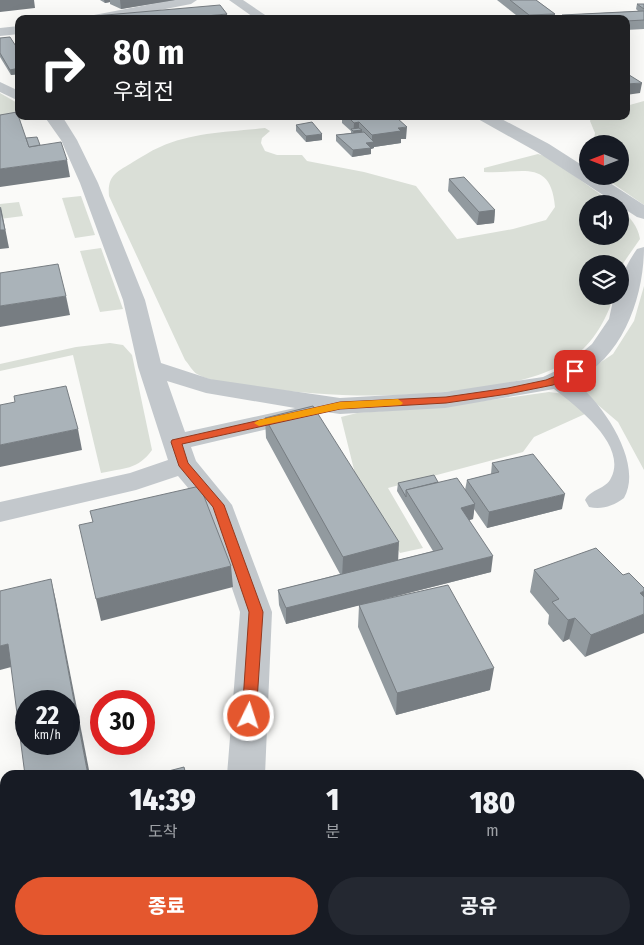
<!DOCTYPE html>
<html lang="ko">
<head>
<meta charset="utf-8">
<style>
	:root { --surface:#171b24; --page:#242831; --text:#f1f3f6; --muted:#9ea1a6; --accent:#e4572e }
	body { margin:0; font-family:"Fira Sans Condensed","Noto Sans KR",sans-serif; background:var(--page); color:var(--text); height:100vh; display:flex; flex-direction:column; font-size:19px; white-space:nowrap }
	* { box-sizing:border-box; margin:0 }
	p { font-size:16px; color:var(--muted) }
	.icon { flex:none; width:28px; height:28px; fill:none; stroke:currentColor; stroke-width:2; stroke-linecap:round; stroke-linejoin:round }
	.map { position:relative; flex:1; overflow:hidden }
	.sheet { position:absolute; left:0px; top:770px; width:645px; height:175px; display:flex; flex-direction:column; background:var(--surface); border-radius:15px 15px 0 0; box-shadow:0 5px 20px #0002 }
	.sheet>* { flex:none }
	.hud { position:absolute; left:15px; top:15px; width:615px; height:105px; border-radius:10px; box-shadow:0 5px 20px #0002; background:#202124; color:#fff; overflow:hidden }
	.needle { width:32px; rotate:270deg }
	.controls { position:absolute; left:579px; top:135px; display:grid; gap:10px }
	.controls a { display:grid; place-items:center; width:50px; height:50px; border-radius:50%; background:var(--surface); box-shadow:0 5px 20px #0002; font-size:25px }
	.speed { position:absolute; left:15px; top:690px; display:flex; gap:10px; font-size:25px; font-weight:700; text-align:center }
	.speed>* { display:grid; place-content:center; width:65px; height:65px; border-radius:50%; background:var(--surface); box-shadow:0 5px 20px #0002; line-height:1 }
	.speed small { font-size:12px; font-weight:400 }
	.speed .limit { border:8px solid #d22; background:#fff; color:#111 }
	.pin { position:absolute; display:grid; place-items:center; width:42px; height:42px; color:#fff; margin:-21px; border-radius:10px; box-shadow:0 2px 8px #0006 }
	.me { position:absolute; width:55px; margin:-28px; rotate:4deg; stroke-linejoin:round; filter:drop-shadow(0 0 4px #0008) }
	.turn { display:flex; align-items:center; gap:18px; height:105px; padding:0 15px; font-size:22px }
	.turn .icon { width:65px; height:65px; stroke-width:2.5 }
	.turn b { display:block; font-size:35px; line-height:42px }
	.eta { display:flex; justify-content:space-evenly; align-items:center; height:85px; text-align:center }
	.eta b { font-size:30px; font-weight:800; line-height:35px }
	.action { display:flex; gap:10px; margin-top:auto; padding:10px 15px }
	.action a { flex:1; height:58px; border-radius:30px; background:var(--accent); color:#fff; font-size:20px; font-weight:800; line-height:58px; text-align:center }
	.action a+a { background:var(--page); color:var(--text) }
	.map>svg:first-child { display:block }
	.green { fill:#dadfd7 }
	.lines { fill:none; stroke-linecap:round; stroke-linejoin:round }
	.minor { fill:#c3c8cc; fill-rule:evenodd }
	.wall { fill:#929a9f }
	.shaded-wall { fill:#777d82 }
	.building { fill:#aab3b9; stroke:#777d82; fill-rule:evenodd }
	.route { fill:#e4572e; stroke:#94391e }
	.slow { fill:#f59e0b }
</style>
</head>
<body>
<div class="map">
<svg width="644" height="945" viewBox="0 0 644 945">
	<rect width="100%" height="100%" fill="#fafaf8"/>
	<g class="green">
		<polygon points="0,93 19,104 19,116 36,117 0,125"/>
		<polygon points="644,101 644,205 602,176 620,176 620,144 593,144 595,133 590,121 592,116 626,116 626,106"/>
		<path d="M 265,128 L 270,131 L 262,138 L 261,143 L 265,151 L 277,155 L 302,155 L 307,161 L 364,172 L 416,186 L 457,239 L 513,229 L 546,220 L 555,207 C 551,156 518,175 484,172 L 484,168 L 538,154 L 548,157 L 614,204 L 588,204 L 588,236 L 620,236 L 620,209 C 630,217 638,226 640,239 L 624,262 L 620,276 L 620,264 L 588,264 L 588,296 L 614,296 C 605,323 591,347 566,362 C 541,378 509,383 479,388 C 402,399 323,398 245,385 C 230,383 211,382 197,374 C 192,371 189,364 185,360 L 109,196 C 107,175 117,172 133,162 C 142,157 150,151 160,147 C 192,132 230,132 265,128 Z"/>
		<polygon points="81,196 95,235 75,238 62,198"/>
		<polygon points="19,202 23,216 0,219 0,204"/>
		<polygon points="101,248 123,309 100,312 80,251"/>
		<polygon points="644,286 644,470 618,422 571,382 613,354 634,321"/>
		<path d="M 110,343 L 123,345 L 132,355 L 152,450 C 138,470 123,468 101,473 L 73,355 L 0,371 L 0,364 L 76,347 Z"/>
		<polygon points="549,392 565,394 585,414 534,437 523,452 388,488 423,548 400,553 359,490 341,417 357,413 447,406"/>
	</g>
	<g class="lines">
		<g class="minor">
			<polygon points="173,0 197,0 191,4 114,19 88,19 94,15"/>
			<polygon points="229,0 243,0 271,19 256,19"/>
			<polygon points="19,26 19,34 0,36 0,28"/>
			<polygon points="0,82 19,91 19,101 0,92"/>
			<path d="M 44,116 L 62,116 L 77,140 L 98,183 L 145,300 L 161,363 L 210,379 L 340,398 L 445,392 L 543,377 L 566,366 L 592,344 L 609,319 L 614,296 L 620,296 C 620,277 626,265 637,249 L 644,247 C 644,297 623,358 574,381 C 602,402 644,463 624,498 C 613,506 602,510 589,507 L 585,500 C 591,489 606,489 611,478 C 628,445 576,406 554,389 L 445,408 L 340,414 L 312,410 L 315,414 L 311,419 L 191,447 L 196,461 L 232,505 L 272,612 L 265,775 L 227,775 L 240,612 L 205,508 L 178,476 L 136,490 L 0,522 L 0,502 L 130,473 L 168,460 L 138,367 L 123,300 L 80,183 L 61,140 ZM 167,381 L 206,393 L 295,408 L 185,432 Z"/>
			<polygon points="476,116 496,116 549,144 588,169 588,176 599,176 644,205 644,219 637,217 620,206 620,204 617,204 537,152 478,119"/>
			<polygon points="264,940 308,940 310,945 266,945"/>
		</g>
	</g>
	<g class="wall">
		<polygon points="100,0 175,0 121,9 110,4 110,2 105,3"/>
		<polygon points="497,0 536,0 555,14 554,19 521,19"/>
		<polygon points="637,4 644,4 644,29 626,30 626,19 562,19 562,15 638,11 636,9"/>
		<polygon points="0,38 19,51 19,74 11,75 0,57"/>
		<polygon points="342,116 347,116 406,139 401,139 401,143 374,147 374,148 371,149 371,154 352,157 336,141 336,135 351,133 351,131 342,123"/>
		<polygon points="296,125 322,140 306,142 296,131"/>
		<polygon points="449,179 495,210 494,223 477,225 448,191"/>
		<polygon points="265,418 398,560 433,551 397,491 398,483 438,482 465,490 467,480 491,474 492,463 562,509 487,528 474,509 473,519 469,520 491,572 369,603 490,690 396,715 358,627 359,605 286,624 279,605 278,590 340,574 266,438"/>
		<polygon points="534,570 623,575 585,657 569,639 563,642 548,624 549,615 530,592"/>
		<polygon points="640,814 644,920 640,922"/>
		<polygon points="338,940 576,940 574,945 340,945"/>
	</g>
	<g class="shaded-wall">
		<polygon points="0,0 34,0 35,8 0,12"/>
		<polygon points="104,0 110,0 110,2 105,3"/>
		<polygon points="120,0 175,0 121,9"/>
		<polygon points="227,14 228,19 174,19"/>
		<polygon points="555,14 554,19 529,19 529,15"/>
		<polygon points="19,68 19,74 11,75 10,70"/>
		<polygon points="642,83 640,93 626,95 626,84"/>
		<polygon points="359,122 359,130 362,130 362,136 353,137 354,123"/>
		<polygon points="407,127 406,139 401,139 401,143 374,147 374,148 371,149 371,154 352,157 353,150 366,143 372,142 372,135 398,128"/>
		<polygon points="322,134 322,140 306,142 306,136"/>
		<polygon points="67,160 70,177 0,187 0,169"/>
		<polygon points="1,207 9,248 0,249 0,230"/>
		<polygon points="495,210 494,223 477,225 479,212"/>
		<polygon points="66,296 70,315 0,327 0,306"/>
		<polygon points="78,429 82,450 0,467 0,445"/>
		<polygon points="565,494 562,509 487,528 489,512"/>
		<polygon points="475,504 473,519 459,523 461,508"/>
		<polygon points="399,542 398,563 342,579 343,557"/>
		<polygon points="493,556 491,572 286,624 286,608"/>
		<polygon points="231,566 233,587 101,621 96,599"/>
		<polygon points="51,579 56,601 90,775 88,775"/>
		<polygon points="644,591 644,597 640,593"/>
		<polygon points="644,614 644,633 585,657 591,635"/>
		<polygon points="575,618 569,639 563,642 568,620"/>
		<polygon points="8,644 15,666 0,670 0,646"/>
		<polygon points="494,668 490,690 396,715 397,693"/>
		<polygon points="643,900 644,900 644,920 640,922 640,906"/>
		<polygon points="539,940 576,940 574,945 526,945"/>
	</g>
	<g class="building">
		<polygon points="510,0 536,0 555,14 529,15"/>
		<polygon points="637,4 644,4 644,9"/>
		<polygon points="220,5 227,14 174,19 72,18"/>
		<polygon points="643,11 644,11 644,20 626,21 626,19 567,19 562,15"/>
		<polygon points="10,37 19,51 19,68 10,70 0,53 0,38"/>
		<polygon points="626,73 642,83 626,84"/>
		<polygon points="17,112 29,147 61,142 67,160 0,169 0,115"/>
		<polygon points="347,116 385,116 388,119 397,118 407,127 398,128 401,131 372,135 359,122 354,123"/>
		<polygon points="312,122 322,134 306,136 296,125"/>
		<polygon points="359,128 362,130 353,131 351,129"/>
		<polygon points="364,132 374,142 366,143 371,148 353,150 336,135"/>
		<polygon points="37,137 40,145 29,147 26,138"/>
		<polygon points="464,177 495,210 479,212 449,179"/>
		<polygon points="0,207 5,230 0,230"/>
		<polygon points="58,264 66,296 0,306 0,273"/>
		<polygon points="66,386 78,429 0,445 0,405 15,402 14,396"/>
		<polygon points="313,406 399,542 343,557 265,418"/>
		<polygon points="533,454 565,494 489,512 467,480 499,472 492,463"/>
		<polygon points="434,475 438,482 406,490 406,497 398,483"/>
		<polygon points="457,478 475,504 461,508 493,556 286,608 278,590 443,549 406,490"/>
		<polygon points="200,486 231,566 96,599 79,525 93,522 90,511"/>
		<polygon points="596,548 623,575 629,573 644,588 644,591 640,593 644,597 644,614 591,635 575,618 568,620 552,602 559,599 534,570"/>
		<path d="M 51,579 L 88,775 L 25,775 L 8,644 L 0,646 L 0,591 ZM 26,701 L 69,701 L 69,744 L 26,744 Z"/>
		<polygon points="448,585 494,668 397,693 359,605"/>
		<polygon points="184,767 186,775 153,775"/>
		<polygon points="640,814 644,820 644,900 643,900 640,896"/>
		<polygon points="65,940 247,940 248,945 53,945 66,941"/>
		<polygon points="348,940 539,940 526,945 350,945"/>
	</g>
	<polygon class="route" points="575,368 578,369 578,373 553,385 508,394 446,403 340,409 182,444 188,463 224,505 263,612 256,716 254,721 249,723 244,721 242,716 249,612 213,507 179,466 171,442 172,440 340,402 446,397 508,388 546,380"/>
	<polygon class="slow" points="398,399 403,403 401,405 340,409 259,426 254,423 259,420 340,402"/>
</svg>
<div class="controls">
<a><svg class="needle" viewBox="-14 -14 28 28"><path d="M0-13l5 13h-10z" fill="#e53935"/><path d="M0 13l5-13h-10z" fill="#9ea1a6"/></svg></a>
<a><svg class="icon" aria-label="sound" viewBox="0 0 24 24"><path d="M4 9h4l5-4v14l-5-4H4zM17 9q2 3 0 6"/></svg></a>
<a><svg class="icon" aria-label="layers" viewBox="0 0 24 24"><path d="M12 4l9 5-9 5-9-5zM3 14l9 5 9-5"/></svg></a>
</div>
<div class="speed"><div>22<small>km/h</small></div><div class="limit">30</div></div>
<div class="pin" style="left:575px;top:371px;background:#d93025"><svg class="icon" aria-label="arrive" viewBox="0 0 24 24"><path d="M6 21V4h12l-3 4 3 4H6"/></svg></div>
<svg class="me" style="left:249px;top:716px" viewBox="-20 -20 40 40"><circle r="17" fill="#e4572e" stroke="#fff" stroke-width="3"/><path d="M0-11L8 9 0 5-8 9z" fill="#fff"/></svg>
<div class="hud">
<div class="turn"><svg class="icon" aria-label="right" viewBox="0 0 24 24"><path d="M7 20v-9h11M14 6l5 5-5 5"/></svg><div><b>80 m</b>우회전</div></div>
</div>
<section class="sheet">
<div class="eta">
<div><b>14:39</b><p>도착</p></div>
<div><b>1</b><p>분</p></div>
<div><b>180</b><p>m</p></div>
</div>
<div class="action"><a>종료</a><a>공유</a></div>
</section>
</div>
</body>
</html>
